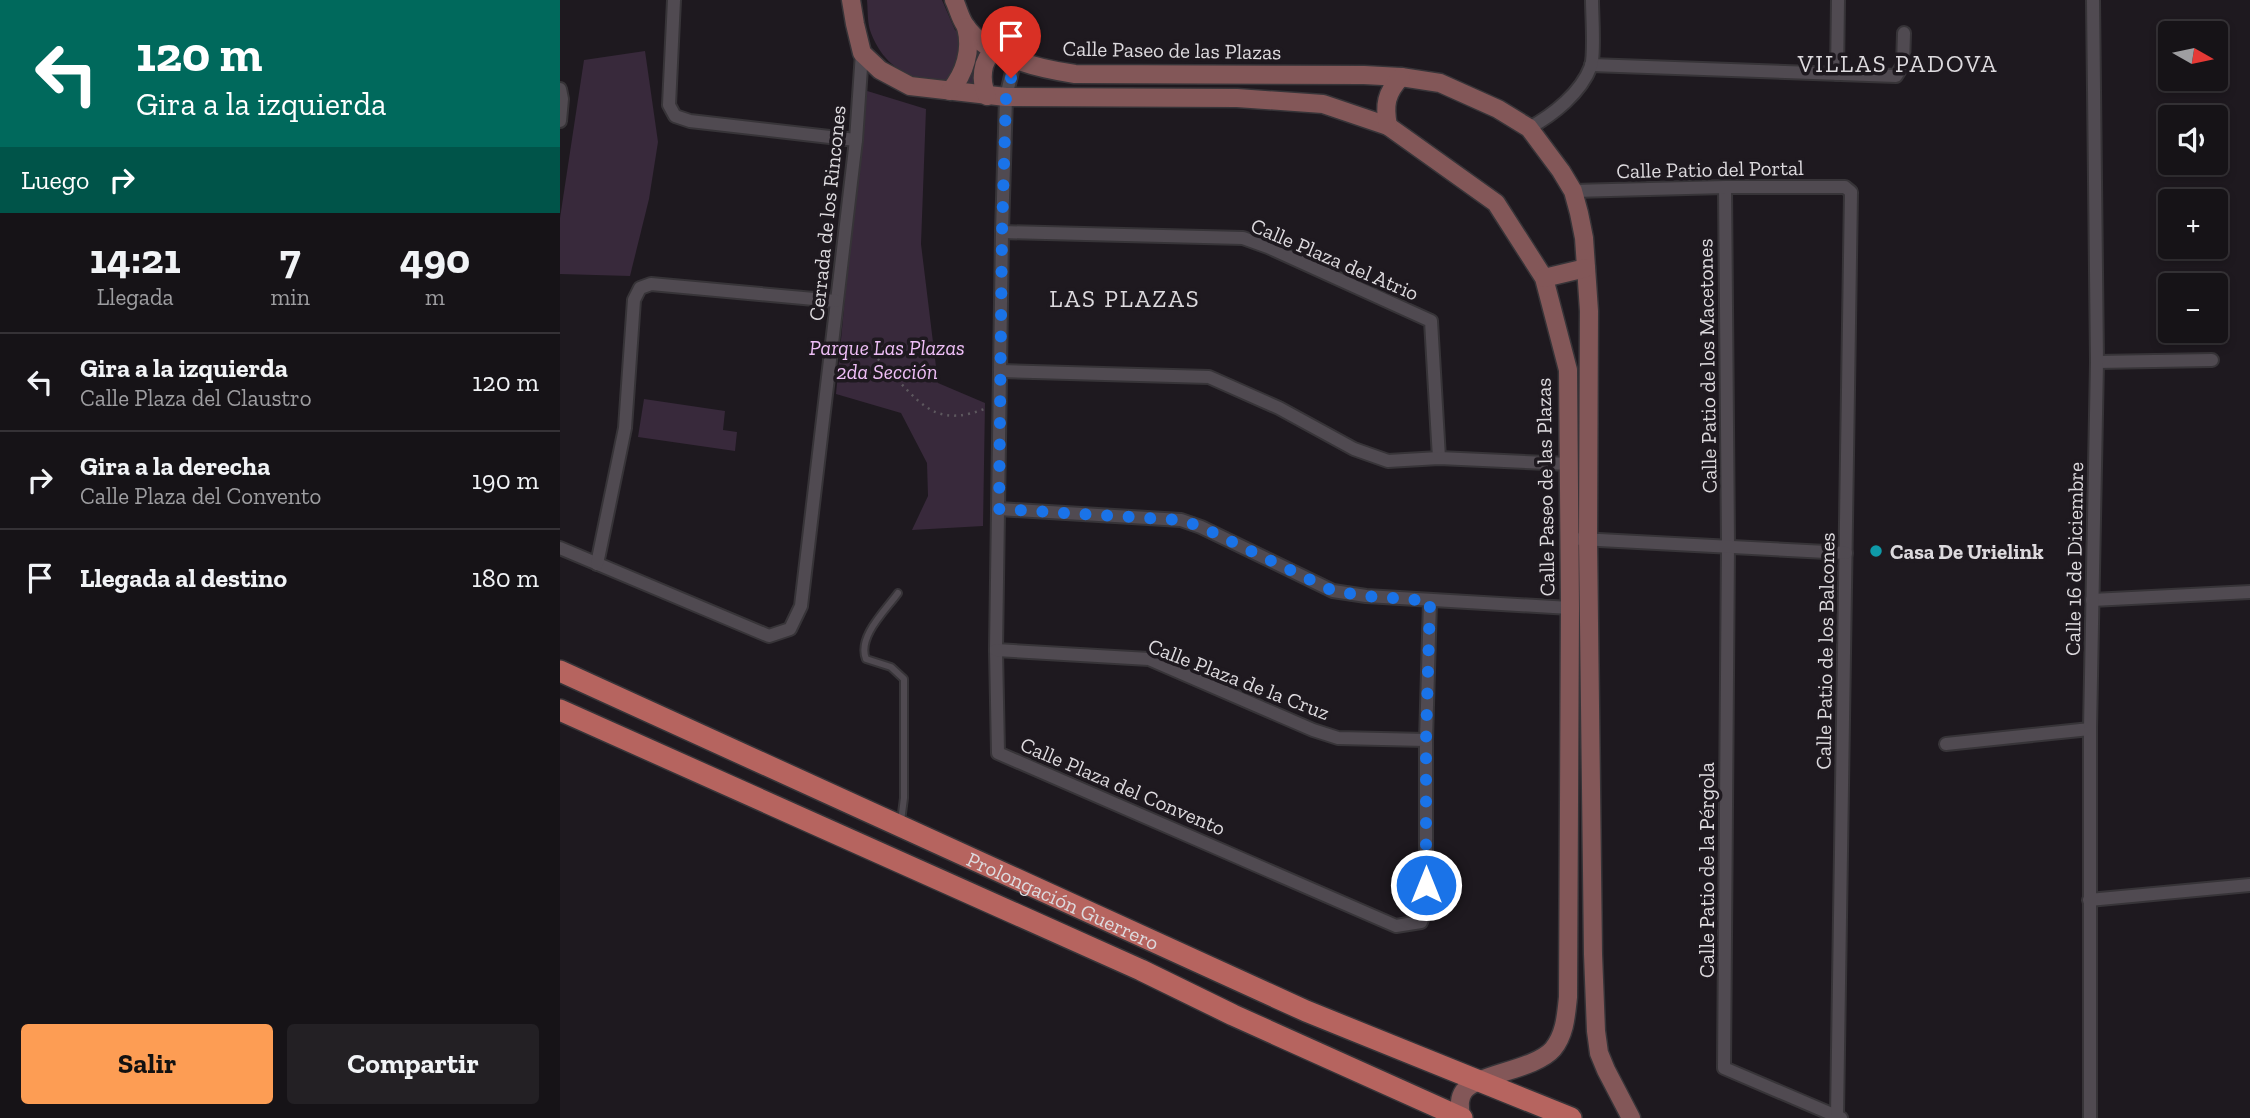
<!DOCTYPE html>
<html lang="es">
<head>
<meta charset="utf-8">
<style>
	:root { --surface:#161317; --page:#232024; --text:#f1f3f6; --muted:#9e9ea1; --line:#353236; --accent:#fd9d54 }
	body { margin:0; font-family:"Zilla Slab",serif; background:var(--page); color:var(--text); height:100vh; display:flex; flex-direction:column; font-size:26px; white-space:nowrap }
	* { box-sizing:border-box; margin:0 }
	p { font-size:23px; color:var(--muted) }
	.icon { flex:none; width:38px; height:38px; fill:none; stroke:currentColor; stroke-width:2; stroke-linecap:round; stroke-linejoin:round }
	.map { position:relative; flex:1; overflow:hidden }
	.side { display:flex; flex-direction:column; background:var(--surface); width:560px }
	.side>* { flex:none }
	.top-card { background:#00695c; color:#fff; overflow:hidden }
	.needle { width:46px; rotate:99deg }
	.controls { position:absolute; left:1598px; top:21px; display:grid; gap:14px }
	.controls a { display:grid; place-items:center; width:70px; height:70px; border-radius:7px; background:var(--surface); box-shadow:0 4px 10px #0003,0 0 0 2px var(--line); font-size:35px }
	.pin { position:absolute; display:grid; place-items:center; width:60px; height:60px; color:#fff; margin:-72px -30px; border-radius:50% 50% 50% 0; rotate:-45deg; box-shadow:0 0 7px #0007 }
	.pin .icon { rotate:45deg }
	.me { position:absolute; width:77px; margin:-38px; rotate:0deg; stroke-linejoin:round; filter:drop-shadow(0 0 5px #0008) }
	.turn { display:flex; align-items:center; gap:24px; height:147px; padding:0 21px; font-size:32px }
	.turn .icon { width:91px; height:91px; stroke-width:2.5 }
	.turn b { display:block; font-size:49px; line-height:60px }
	.then { display:flex; align-items:center; height:66px; padding:0 21px; background:#0003; gap:14px; font-size:26px }
	.eta { display:flex; justify-content:space-evenly; align-items:center; height:119px; text-align:center }
	.eta b { font-size:42px; font-weight:700; line-height:49px }
	.primary-button { display:flex; gap:14px; margin-top:auto; padding:14px 21px }
	.primary-button a { flex:1; height:80px; border-radius:7px; background:var(--accent); color:#111; font-size:28px; font-weight:700; line-height:80px; text-align:center }
	.primary-button a+a { background:var(--page); color:var(--text) }
	ul { padding:0; list-style:none }
	li { display:flex; align-items:center; gap:21px; height:98px; padding:0 21px; border-top:2px solid var(--line) }
	li div { flex:1 }
	li b { display:block; font-size:26px }
	li em { font-style:normal }
	main { display:flex; flex:1; min-height:0 }
	.map>svg:first-child { display:block }
	.green { fill:#38293b }
	.lines { fill:none; stroke-linecap:round; stroke-linejoin:round }
	.lane-casing { stroke:#373438; stroke-width:10 }
	.street-casing { stroke:#373438; stroke-width:16 }
	.secondary-casing { stroke:#373438; stroke-width:21 }
	.primary-casing { stroke:#373438; stroke-width:24 }
	.path { stroke:#5d585e; stroke-width:2.5; stroke-dasharray:2 5; stroke-linecap:butt }
	.lane { stroke:#504a51; stroke-width:6 }
	.street { stroke:#504a51; stroke-width:12 }
	.secondary { stroke:#835758; stroke-width:18 }
	.primary { stroke:#b6645f; stroke-width:21 }
	.route { stroke:#1a73e8; stroke-width:12; stroke-dasharray:0 21.6 }
	.culture-dot { fill:#0f9aa8; stroke:#1e191f; stroke-width:2.5 }
	.labels { text-anchor:middle; dominant-baseline:central; stroke-width:7; stroke-linejoin:round; paint-order:stroke }
	.street-label { font-size:21px; fill:#dddade; stroke:#1e191f }
	.park-label { font-size:21px; font-style:italic; fill:#efbff7; stroke:#1e191f }
	.poi-label { font-size:21px; font-weight:bold; fill:#dddade; stroke:#1e191f; text-anchor:start }
	.quarter-label { font-size:24px; letter-spacing:2px; fill:#dddade; stroke:#1e191f }
</style>
</head>
<body>
<main>
<section class="side">
<div class="top-card">
<div class="turn"><svg class="icon" aria-label="left" viewBox="0 0 24 24"><path d="M17 20v-9H6M10 6l-5 5 5 5"/></svg><div><b>120 m</b>Gira a la izquierda</div></div>
<div class="then">Luego<svg class="icon" aria-label="right" viewBox="0 0 24 24"><path d="M7 20v-9h11M14 6l5 5-5 5"/></svg></div>
</div>
<div class="eta">
<div><b>14:21</b><p>Llegada</p></div>
<div><b>7</b><p>min</p></div>
<div><b>490</b><p>m</p></div>
</div>
<ul>
<li><svg class="icon" aria-label="left" viewBox="0 0 24 24"><path d="M17 20v-9H6M10 6l-5 5 5 5"/></svg><div><b>Gira a la izquierda</b><p>Calle Plaza del Claustro</p></div><em>120 m</em></li>
<li><svg class="icon" aria-label="right" viewBox="0 0 24 24"><path d="M7 20v-9h11M14 6l5 5-5 5"/></svg><div><b>Gira a la derecha</b><p>Calle Plaza del Convento</p></div><em>190 m</em></li>
<li><svg class="icon" aria-label="arrive" viewBox="0 0 24 24"><path d="M6 21V4h12l-3 4 3 4H6"/></svg><div><b>Llegada al destino</b></div><em>180 m</em></li>
</ul>
<div class="primary-button"><a>Salir</a><a>Compartir</a></div>
</section>
<div class="map">
<svg width="1690" height="1118" viewBox="0 0 1690 1118">
	<rect width="100%" height="100%" fill="#1e191f"/>
	<g class="green">
		<path d="M 307,0 L 382,0 L 395,30 L 436,58 L 430,90 C 382,84 332,87 311,33 C 307,23 308,10 307,0 Z"/>
		<polygon points="85,51 98,142 89,199 70,276 0,274 0,218 24,60"/>
		<polygon points="304,90 366,109 361,244 378,383 425,403 423,526 352,530 368,496 367,463 341,413 276,394"/>
		<polygon points="84,399 165,411 163,430 177,432 175,451 78,437"/>
	</g>
	<g class="lines">
		<defs>
			<path id="lane" d="M 338,593 C 326,610 297,637 306,659 L 331,667 L 344,679 L 344,798 L 341,821"/>
			<g id="street">
				<polyline points="114,0 109,105 115,116 130,121 296,140"/>
				<polyline points="455,59 446,97 442,232 436,650 438,753 836,926 861,922 866,909 866,740 870,601"/>
				<polyline points="1031,65 1336,76 1343,65 1344,33"/>
				<polyline points="1277,74 1278,0"/>
				<polyline points="0,89 2,99 0,121"/>
				<path d="M 969,128 C 993,115 1021,93 1031,66 C 1035,54 1032,15 1032,0"/>
				<polyline points="1165,187 1168,545 1164,1068 1281,1118"/>
				<polyline points="1013,191 1165,187 1285,187 1291,192 1277,1116"/>
				<polyline points="442,232 683,238 708,247 871,321 879,458"/>
				<polyline points="1537,362 1652,360"/>
				<polyline points="440,371 649,377 719,408 794,449 828,461 879,458 1009,464"/>
				<polyline points="439,509 621,520 641,527 773,591 806,596 1010,608"/>
				<polyline points="1020,539 1286,553"/>
				<polyline points="0,548 209,636 230,629 241,606 296,140 302,53"/>
				<polyline points="37,564 65,428 74,300 80,288 91,284 276,301"/>
				<polyline points="1532,600 1690,592"/>
				<polyline points="436,650 589,659 753,730 778,738 866,740"/>
				<polyline points="1386,744 1530,729"/>
				<polyline points="1529,900 1690,885"/>
				<polyline points="1530,1118 1530,729 1537,362 1533,0"/>
			</g>
			<g id="secondary">
				<path d="M 291,0 L 295,24 L 302,53 L 320,70 L 350,86 L 446,97 L 677,98 L 763,104 L 828,126 L 936,203 L 984,278 L 1008,370 L 1010,608 L 1008,997 C 1006,1016 1005,1034 993,1049 C 975,1070 916,1074 904,1091 C 898,1099 900,1108 901,1118"/>
				<path d="M 394,0 C 398,8 400,18 405,25 C 426,57 481,69 515,74 L 804,75 L 841,77 L 880,83 L 938,109 L 969,128 L 1001,171 L 1013,191 L 1019,213 L 1024,238 L 1029,311 L 1028,539 L 1033,954 L 1036,1031 L 1039,1053 L 1046,1070 L 1071,1118"/>
				<path d="M 390,91 C 405,73 412,50 406,27"/>
				<path d="M 427,96 C 420,81 421,60 435,50"/>
				<path d="M 828,126 C 824,105 826,93 841,77"/>
				<polyline points="984,278 1026,268"/>
			</g>
			<g id="primary">
				<path id="s1" d="M 0,671 L 746,1011 L 1011,1118"/>
				<polyline points="0,710 581,970 673,1015 902,1118"/>
			</g>
		</defs>
		<use href="#lane" class="lane-casing"/>
		<use href="#street" class="street-casing"/>
		<use href="#secondary" class="secondary-casing"/>
		<use href="#primary" class="primary-casing"/>
		<path class="path" d="M 285,348 C 296,349 307,352 316,358 C 323,362 329,371 335,377 C 366,411 381,426 427,408"/>
		<use href="#lane" class="lane"/>
		<use href="#street" class="street"/>
		<use href="#secondary" class="secondary"/>
		<use href="#primary" class="primary"/>
	</g>
	<g class="lines">
		<polyline class="route" points="451,78 446,97 442,232 439,509 621,520 642,527 773,591 806,596 870,601 866,740 866,885"/>
	</g>
	<circle class="culture-dot" cx="1316" cy="551" r="7"/>
	<g class="labels">
		<g class="street-label">
			<text transform="translate(612 50) rotate(1)">Calle Paseo de las Plazas</text>
			<text transform="translate(1150 169) rotate(-1)">Calle Patio del Portal</text>
			<text transform="translate(267 213) rotate(-84)">Cerrada de los Rincones</text>
			<text transform="translate(775 259) rotate(23)">Calle Plaza del Atrio</text>
			<text transform="translate(1147 366) rotate(-91)">Calle Patio de los Macetones</text>
			<text transform="translate(985 487) rotate(-91)">Calle Paseo de las Plazas</text>
			<text transform="translate(1514 559) rotate(-89)">Calle 16 de Diciembre</text>
			<text transform="translate(1265 651) rotate(-89)">Calle Patio de los Balcones</text>
			<text transform="translate(679 679) rotate(21)">Calle Plaza de la Cruz</text>
			<text transform="translate(563 786) rotate(23)">Calle Plaza del Convento</text>
			<text transform="translate(1146 870) rotate(-90)">Calle Patio de la Pérgola</text>
			<text stroke="none"><textPath href="#s1" startOffset="553">Prolongación Guerrero</textPath></text>
		</g>
		<g class="park-label">
			<text x="327" y="347">Parque Las Plazas<tspan x="327" dy="24">2da Sección</tspan></text>
		</g>
		<g class="poi-label">
			<text x="1330" y="551">Casa De Urielink</text>
		</g>
		<g class="quarter-label">
			<text x="1338" y="63">VILLAS PADOVA</text>
			<text x="565" y="298">LAS PLAZAS</text>
		</g>
	</g>
</svg>
<div class="controls">
<a><svg class="needle" viewBox="-14 -14 28 28"><path d="M0-13l5 13h-10z" fill="#e53935"/><path d="M0 13l5-13h-10z" fill="#9e9ea1"/></svg></a>
<a><svg class="icon" aria-label="sound" viewBox="0 0 24 24"><path d="M4 9h4l5-4v14l-5-4H4zM17 9q2 3 0 6"/></svg></a>
<a>+</a>
<a>−</a>
</div>
<div class="pin" style="left:451px;top:78px;background:#d93025"><svg class="icon" aria-label="arrive" viewBox="0 0 24 24"><path d="M6 21V4h12l-3 4 3 4H6"/></svg></div>
<svg class="me" style="left:866px;top:885px" viewBox="-20 -20 40 40"><circle r="17" fill="#1a73e8" stroke="#fff" stroke-width="3"/><path d="M0-11L8 9 0 5-8 9z" fill="#fff"/></svg>
</div>
</main>
</body>
</html>
